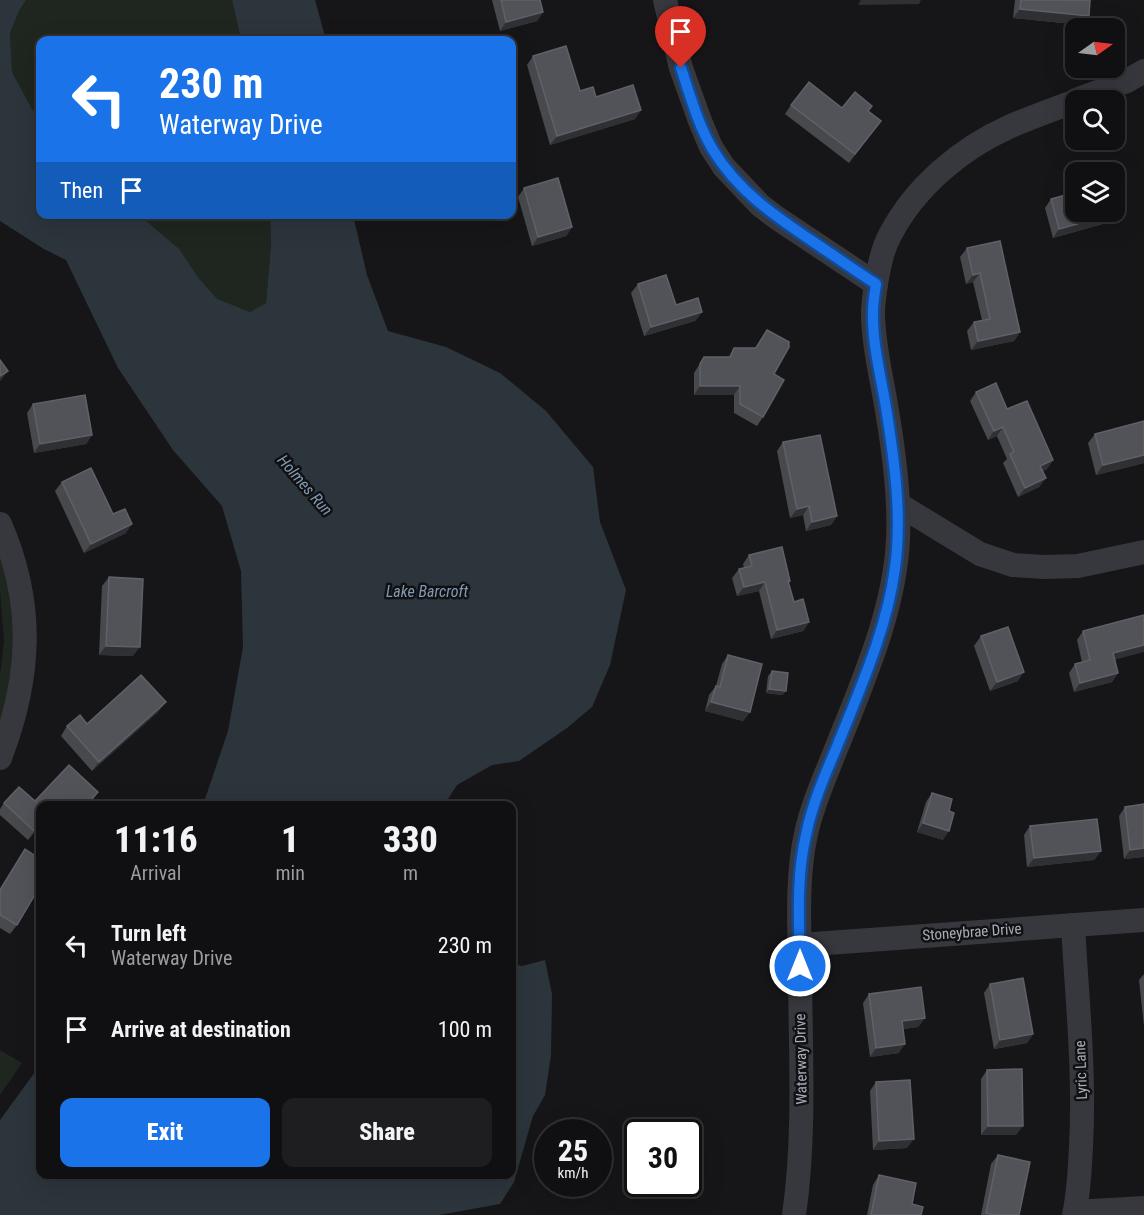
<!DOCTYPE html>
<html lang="en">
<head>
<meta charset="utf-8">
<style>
	:root { --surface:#101012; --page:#1e1e20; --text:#f1f3f6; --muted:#9c9d9f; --line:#303032; --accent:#1a73e8 }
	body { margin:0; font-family:"Roboto Condensed",sans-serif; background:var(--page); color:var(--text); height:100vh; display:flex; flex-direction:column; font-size:22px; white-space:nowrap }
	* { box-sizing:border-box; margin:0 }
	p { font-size:20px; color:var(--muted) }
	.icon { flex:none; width:33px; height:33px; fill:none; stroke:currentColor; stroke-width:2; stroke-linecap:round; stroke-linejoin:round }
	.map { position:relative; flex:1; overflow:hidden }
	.side { position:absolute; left:36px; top:801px; width:480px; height:378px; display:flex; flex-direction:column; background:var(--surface); border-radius:12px; box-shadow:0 6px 24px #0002,0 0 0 2px var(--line) }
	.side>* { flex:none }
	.top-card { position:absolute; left:36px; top:36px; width:480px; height:183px; border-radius:12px; box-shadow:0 6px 24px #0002,0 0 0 2px var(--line); background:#1a73e8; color:#fff; overflow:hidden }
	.needle { width:39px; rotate:76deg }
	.buttons { position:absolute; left:1065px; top:18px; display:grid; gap:12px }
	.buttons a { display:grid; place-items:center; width:60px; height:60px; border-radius:12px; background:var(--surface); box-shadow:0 6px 24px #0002,0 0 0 2px var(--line); font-size:30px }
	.speed { position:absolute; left:534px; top:1119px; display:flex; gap:12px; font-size:30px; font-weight:700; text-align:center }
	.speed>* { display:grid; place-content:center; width:78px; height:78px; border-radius:50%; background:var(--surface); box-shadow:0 6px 24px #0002,0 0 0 2px var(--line); line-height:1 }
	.speed small { font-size:15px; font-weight:400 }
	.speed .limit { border:3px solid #111; border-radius:9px; background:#fff; color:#111 }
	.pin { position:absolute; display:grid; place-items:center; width:51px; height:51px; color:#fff; margin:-62px -26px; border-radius:50% 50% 50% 0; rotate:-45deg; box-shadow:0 0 6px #0007 }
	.pin .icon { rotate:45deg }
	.me { position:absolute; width:66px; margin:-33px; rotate:0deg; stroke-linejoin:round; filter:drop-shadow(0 0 4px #0008) }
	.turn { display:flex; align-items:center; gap:21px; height:126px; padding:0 24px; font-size:27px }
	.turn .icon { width:78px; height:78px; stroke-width:2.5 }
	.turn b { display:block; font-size:42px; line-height:51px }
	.then { display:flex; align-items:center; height:57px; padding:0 24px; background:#0003; gap:12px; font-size:22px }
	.eta { display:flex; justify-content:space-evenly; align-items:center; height:102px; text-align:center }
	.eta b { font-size:36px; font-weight:800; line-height:42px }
	.cta { display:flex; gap:12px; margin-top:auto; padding:12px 24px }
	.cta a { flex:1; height:69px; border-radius:12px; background:var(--accent); color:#fff; font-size:24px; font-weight:800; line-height:69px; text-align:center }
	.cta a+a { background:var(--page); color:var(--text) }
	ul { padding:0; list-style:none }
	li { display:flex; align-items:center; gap:18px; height:84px; padding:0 24px }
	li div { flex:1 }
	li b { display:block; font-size:22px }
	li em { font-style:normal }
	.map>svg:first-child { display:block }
	.green { fill:#1e261f }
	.water { fill:#2c353c }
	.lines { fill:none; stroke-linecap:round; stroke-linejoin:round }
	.minor { stroke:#37383d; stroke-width:24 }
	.wall { fill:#47494d }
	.shaded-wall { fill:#2f3033 }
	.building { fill:#525359; stroke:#5f6168; stroke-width:1.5 }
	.route-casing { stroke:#114b97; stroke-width:15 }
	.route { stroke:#1a73e8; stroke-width:10 }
	.labels { text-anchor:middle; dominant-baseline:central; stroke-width:5; stroke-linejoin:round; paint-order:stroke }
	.street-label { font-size:15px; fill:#a8adb8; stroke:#111113 }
	.water-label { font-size:16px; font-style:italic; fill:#7f9bb3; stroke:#111113 }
</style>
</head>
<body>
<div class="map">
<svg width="1144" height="1215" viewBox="0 0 1144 1215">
	<rect width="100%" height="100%" fill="#161618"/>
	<g class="green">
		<polygon points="26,0 232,0 241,40 40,40 40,119 32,109 12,72 10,33 19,11"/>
		<polygon points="139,215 270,215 271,245 266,303 250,312 217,300 197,276"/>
		<polygon points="0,541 9,577 16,661 0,733 0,675 4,641 0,591"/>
		<polygon points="0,1050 22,1063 0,1095"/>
	</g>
	<g class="water">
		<polygon points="0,0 26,0 19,11 10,33 12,72 32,109 40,119 40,214 139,215 179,249 197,276 217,299 250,312 266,303 271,245 270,215 353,215 367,275 388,331 446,347 500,373 546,411 593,467 600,522 626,590 610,665 592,707 567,728 519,761 492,765 457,785 444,805 203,805 228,731 243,647 241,571 222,506 173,450 118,368 66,260 44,249 0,221"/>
		<polygon points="232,0 315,0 326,40 241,40"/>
		<polygon points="545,960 552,994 551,1055 545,1095 533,1116 514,1182 500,1204 439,1215 0,1215 0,1120 35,1072 40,1023 40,1174 512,1174 512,964 522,966"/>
	</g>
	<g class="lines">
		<g class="minor">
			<path d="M 665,0 L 681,68 L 700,121 L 711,147 L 724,167 L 760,205 L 777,218 L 876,284 C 875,293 873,303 873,312 C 873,345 882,379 887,411 C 894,452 900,498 898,539 C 895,610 862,684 836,749 C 825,777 812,805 806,834 C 797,873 799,922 800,962 C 800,1046 806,1132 794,1215"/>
			<polyline points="1076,100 1127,81 1144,71"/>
			<path d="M 876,284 C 879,267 882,250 890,235 C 915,187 961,148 1011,126 C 1032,117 1054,109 1076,101"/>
			<polyline points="898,504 980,554 1013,565 1045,567 1078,566 1144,552"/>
			<path d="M 0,524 C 35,604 31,677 0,758"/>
			<path d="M 1073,925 C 1077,999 1085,1072 1081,1146 C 1080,1169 1079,1192 1074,1215"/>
			<polyline points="800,945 1144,920"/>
			<polyline points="1075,1212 1144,1208"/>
		</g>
	</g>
	<g class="wall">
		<polygon points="492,0 540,0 543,12 537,21 500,31"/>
		<polygon points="1015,0 1090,0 1082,25 1013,18"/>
		<polygon points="533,56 580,91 641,110 635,119 550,145 527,65"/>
		<polygon points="791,105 868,111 874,130 849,163 785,114"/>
		<polygon points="1076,185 1076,212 1110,222 1053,238 1045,208 1051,199 1075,192 1074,187"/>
		<polygon points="524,188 572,227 566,236 532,246 518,197"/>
		<polygon points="967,248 1020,332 1014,341 971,350 967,331 974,322 982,320 973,282 966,284 960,257"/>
		<polygon points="638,284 676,305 702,312 695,321 644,336 631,293"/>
		<polygon points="767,330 774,374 763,417 757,426 734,413 734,395 694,395 694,373 704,357 729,357 734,348 755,348"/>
		<polygon points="976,392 1007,409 1053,460 1047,469 1043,471 1046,478 1039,487 1018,497 1003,463 1007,459 997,436 988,440 970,401"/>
		<polygon points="33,404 92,435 86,444 34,453 27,413"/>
		<polygon points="1144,421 1144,463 1096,475 1088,443 1095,434"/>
		<polygon points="783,442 837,516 831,525 806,531 803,515 790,518 777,451"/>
		<polygon points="62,482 113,514 126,533 84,553 55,491"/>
		<polygon points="749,555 790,581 789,583 794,602 809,622 803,631 771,639 759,591 737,596 732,578 739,569 744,568 743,564"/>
		<polygon points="109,577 133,656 99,655 102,586"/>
		<polygon points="1083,631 1115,660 1118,673 1112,682 1074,692 1069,673 1075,664 1082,662 1077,640"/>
		<polygon points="981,636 1018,681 990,691 974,646"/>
		<polygon points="728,655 750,712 743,721 705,711 709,695 716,686 722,664"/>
		<polygon points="772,671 786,691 782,695 766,693 768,676"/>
		<polygon points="159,711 92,771 61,736 67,726"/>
		<polygon points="98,792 92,801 40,806 40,826 28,840 0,815 0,809 4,803 35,801"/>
		<polygon points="932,793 949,811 943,840 917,832 926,802"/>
		<polygon points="1144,804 1144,857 1124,859 1119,816 1125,807"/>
		<polygon points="1030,826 1101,851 1094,860 1027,867 1024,835"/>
		<polygon points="25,849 17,925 10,934 0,928 0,889"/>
		<polygon points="1144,974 1144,1026 1139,980"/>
		<polygon points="990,984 1033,1034 1027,1043 994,1049 984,993"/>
		<polygon points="869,994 925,1018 918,1027 903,1029 899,1053 870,1057 863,1003"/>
		<polygon points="987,1070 1016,1135 981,1135 981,1079"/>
		<polygon points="876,1082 907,1148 873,1150 870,1091"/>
		<polygon points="998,1155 1019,1215 981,1215 991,1164"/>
		<polygon points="879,1175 912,1204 921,1215 867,1215 873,1185"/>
	</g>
	<g class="shaded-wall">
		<polygon points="861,0 921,0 919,4 858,5"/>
		<polygon points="1020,9 1089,16 1082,25 1013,18"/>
		<polygon points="543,12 537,21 500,31 506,22"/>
		<polygon points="641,110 635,119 550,145 557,136"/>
		<polygon points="1116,213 1110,222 1053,238 1059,229"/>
		<polygon points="572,227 566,236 532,246 538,237"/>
		<polygon points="980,273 973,282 966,284 973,275"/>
		<polygon points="702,312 695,321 644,336 651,327"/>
		<polygon points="1020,332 1014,341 971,350 978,341"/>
		<polygon points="8,371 1,380 0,381 0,376"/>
		<polygon points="700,386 740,386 734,395 694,395"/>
		<polygon points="1003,427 997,436 988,440 994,431"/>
		<polygon points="92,435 86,444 34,453 40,444"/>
		<polygon points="1144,455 1144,463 1096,475 1103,465"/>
		<polygon points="1053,460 1047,469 1034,475 1040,466"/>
		<polygon points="1046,478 1039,487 1018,497 1025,488"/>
		<polygon points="809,506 803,515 790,518 797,509"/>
		<polygon points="837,516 831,525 806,531 812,522"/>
		<polygon points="132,524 126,533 84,553 91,544"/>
		<polygon points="765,582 759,591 737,596 744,587"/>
		<polygon points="809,622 803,631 771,639 777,630"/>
		<polygon points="1144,645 1144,652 1106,662 1113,653"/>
		<polygon points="106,646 140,647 133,656 99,655"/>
		<polygon points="1024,672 1018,681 990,691 997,682"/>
		<polygon points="1118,673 1112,682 1074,692 1080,683"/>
		<polygon points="769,689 786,691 782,695 766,693"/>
		<polygon points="166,702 159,711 92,771 99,762"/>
		<polygon points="711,702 750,712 743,721 705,711"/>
		<polygon points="923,823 949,831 943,840 917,832"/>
		<polygon points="40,824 40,826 28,840 34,831"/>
		<polygon points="1144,848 1144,857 1124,859 1130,850"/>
		<polygon points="1101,851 1094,860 1027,867 1034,858"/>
		<polygon points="925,1018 918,1027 896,1030 902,1021"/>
		<polygon points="1033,1034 1027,1043 994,1049 1000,1040"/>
		<polygon points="905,1044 899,1053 870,1057 876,1048"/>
		<polygon points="988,1126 1023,1126 1016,1135 981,1135"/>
		<polygon points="914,1139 907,1148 873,1150 879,1141"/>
	</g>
	<g class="building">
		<polygon points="501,0 540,0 543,12 506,22"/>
		<polygon points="1021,0 1090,0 1089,16 1020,9"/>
		<polygon points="566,46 580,91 593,87 596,97 633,85 641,110 557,136 533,56"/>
		<polygon points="809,82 842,108 855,92 872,106 868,111 881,121 855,154 791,105"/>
		<polygon points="558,178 572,227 538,237 524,188"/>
		<polygon points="1076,192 1076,212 1114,212 1114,206 1116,213 1059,229 1051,199"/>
		<polygon points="1000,241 1020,332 978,341 974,322 990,319 980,273 973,275 967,248"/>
		<polygon points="666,275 676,305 698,298 702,312 651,327 638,284"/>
		<polygon points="767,330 789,342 789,347 774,374 784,380 763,417 740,404 740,386 700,386 700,364 704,357 730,357 734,348 756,348"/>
		<polygon points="0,360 8,371 0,376"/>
		<polygon points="996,383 1007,409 1027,401 1053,460 1040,466 1046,478 1025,488 1010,454 1014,452 1003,427 994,431 976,392"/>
		<polygon points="85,395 92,435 40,444 33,404"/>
		<polygon points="1144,421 1144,455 1103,465 1095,434"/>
		<polygon points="820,435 837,516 812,522 809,506 797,509 783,442"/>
		<polygon points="91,468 113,514 125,509 132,524 91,544 62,482"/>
		<polygon points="782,547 790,581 788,581 794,602 803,599 809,622 777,630 765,582 744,587 739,569 752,566 749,555"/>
		<polygon points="109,577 143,579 140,647 106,646"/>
		<polygon points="1144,615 1144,645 1113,653 1118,673 1080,683 1075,664 1090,660 1083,631"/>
		<polygon points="1008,627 1024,672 997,682 981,636"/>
		<polygon points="728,655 762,664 750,712 711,702 716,686 720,687"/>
		<polygon points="772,671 788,673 786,691 769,689"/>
		<polygon points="141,675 166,702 99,762 67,726 80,715 87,724"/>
		<polygon points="69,765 98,792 85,806 40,806 40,824 34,831 4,803 19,787 35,801"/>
		<polygon points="932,793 952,799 949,811 954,813 949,831 923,823"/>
		<polygon points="1144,804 1144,848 1130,850 1125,807"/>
		<polygon points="1097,819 1101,851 1034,858 1030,826"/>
		<polygon points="25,849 40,859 40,886 17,925 0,915 0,890"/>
		<polygon points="1023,978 1033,1034 1000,1040 990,984"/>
		<polygon points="921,987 925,1018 902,1021 905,1044 876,1048 869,994"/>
		<polygon points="1022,1069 1023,1126 988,1126 987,1070"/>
		<polygon points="910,1080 914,1139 879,1141 876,1082"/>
		<polygon points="998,1155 1030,1162 1019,1215 994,1215 986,1213"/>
		<polygon points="879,1175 916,1183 912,1204 923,1207 921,1215 871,1215"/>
	</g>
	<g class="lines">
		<defs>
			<path id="route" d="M 681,68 C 690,95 698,125 713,150 C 738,192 778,218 818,245 C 837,258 856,271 876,284 C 875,293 873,302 873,311 C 872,345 882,380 887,414 C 895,465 902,517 895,568 C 887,630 859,691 836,749 C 824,777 812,805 806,835 C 796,877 799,923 800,966"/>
		</defs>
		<use href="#route" class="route-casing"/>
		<use href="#route" class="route"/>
	</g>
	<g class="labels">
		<g class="street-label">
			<text transform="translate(972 932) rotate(-4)">Stoneybrae Drive</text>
			<text transform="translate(801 1059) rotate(-91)">Waterway Drive</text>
			<text transform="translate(1081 1070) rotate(-92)">Lyric Lane</text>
		</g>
		<g class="water-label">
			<text transform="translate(305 485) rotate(49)">Holmes Run</text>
			<text x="427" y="591">Lake Barcroft</text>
		</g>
	</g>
</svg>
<div class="buttons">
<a><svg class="needle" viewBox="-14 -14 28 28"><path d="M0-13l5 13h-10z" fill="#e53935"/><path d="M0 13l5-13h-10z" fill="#9c9d9f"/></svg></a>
<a><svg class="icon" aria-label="search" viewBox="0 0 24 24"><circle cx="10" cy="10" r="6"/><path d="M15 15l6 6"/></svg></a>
<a><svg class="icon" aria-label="layers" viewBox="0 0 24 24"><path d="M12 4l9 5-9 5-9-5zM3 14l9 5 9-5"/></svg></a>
</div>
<div class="speed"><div>25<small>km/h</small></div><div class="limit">30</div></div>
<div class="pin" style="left:681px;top:68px;background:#d93025"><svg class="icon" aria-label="arrive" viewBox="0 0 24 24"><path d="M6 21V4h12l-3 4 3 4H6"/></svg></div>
<svg class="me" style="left:800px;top:966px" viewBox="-20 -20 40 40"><circle r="17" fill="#1a73e8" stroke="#fff" stroke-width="3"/><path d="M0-11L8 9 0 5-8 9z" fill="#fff"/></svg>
<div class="top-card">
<div class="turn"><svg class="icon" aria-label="left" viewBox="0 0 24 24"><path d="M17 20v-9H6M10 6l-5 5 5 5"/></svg><div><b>230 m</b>Waterway Drive</div></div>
<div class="then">Then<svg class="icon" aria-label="arrive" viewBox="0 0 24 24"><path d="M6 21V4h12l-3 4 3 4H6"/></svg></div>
</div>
<section class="side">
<div class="eta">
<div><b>11:16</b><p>Arrival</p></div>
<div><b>1</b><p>min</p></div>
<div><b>330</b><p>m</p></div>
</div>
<ul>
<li><svg class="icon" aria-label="left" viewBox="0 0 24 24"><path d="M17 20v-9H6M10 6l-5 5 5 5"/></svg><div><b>Turn left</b><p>Waterway Drive</p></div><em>230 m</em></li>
<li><svg class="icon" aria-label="arrive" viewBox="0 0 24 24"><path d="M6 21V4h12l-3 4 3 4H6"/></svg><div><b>Arrive at destination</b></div><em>100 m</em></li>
</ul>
<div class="cta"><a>Exit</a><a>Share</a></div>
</section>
</div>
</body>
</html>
